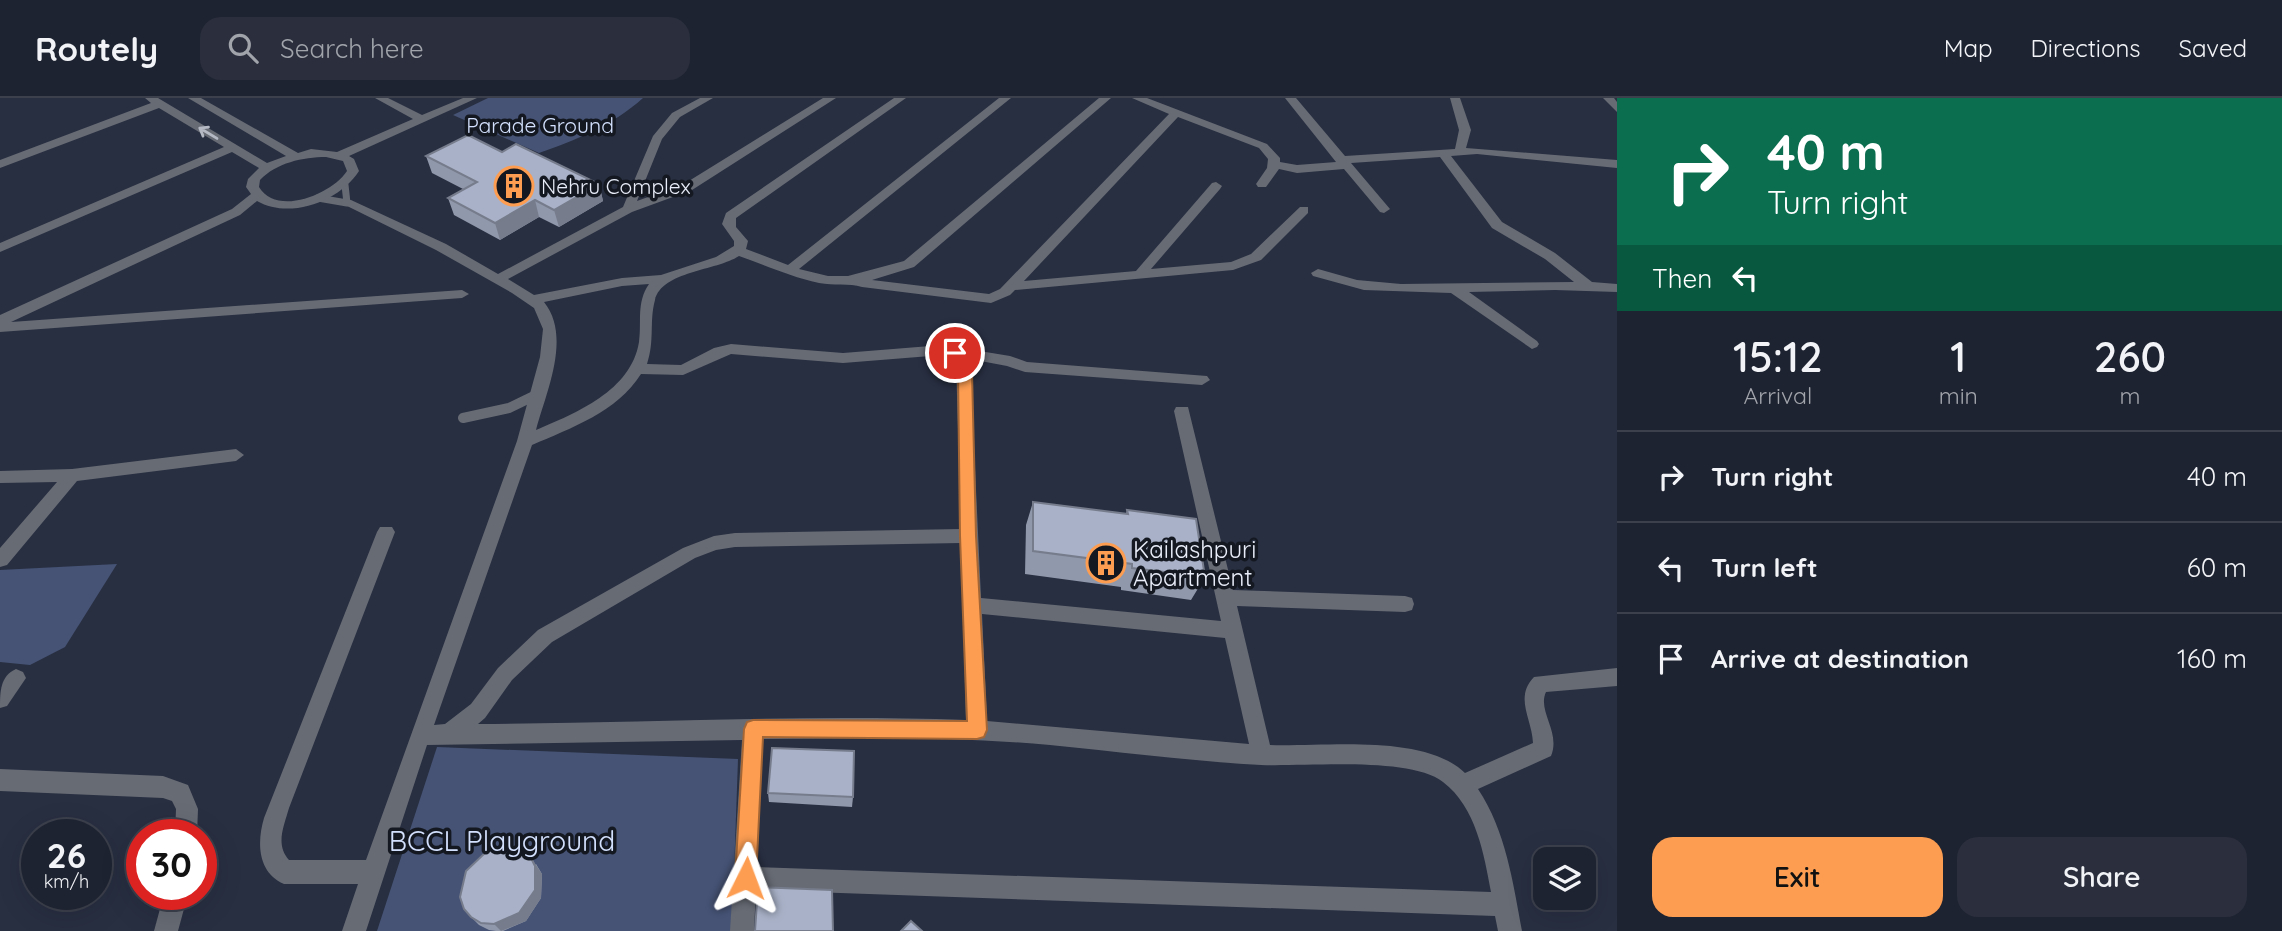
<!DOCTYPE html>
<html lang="en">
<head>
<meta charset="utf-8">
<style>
	:root { --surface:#1e2331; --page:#2b2f3d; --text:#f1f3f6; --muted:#a1a4ab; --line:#3c404d; --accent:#fc9d52 }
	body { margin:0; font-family:Quicksand,sans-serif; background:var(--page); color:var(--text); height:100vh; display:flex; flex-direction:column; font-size:26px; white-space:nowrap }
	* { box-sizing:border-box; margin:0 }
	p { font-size:23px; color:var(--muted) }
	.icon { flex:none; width:38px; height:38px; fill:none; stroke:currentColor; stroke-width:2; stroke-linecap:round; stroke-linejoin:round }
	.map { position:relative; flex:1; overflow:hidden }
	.details { display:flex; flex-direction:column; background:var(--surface); width:665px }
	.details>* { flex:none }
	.banner { background:#0b6e4f; color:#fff; overflow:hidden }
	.controls { position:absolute; left:1533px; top:749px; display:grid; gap:14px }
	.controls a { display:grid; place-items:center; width:63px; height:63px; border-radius:14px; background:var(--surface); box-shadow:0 7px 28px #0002,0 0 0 2px var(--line); font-size:35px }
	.speed { position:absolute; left:21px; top:721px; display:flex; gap:14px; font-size:35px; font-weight:700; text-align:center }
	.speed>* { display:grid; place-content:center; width:91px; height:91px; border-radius:50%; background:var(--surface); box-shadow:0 7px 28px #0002,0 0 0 2px var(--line); line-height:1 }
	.speed small { font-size:18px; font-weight:400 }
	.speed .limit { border:10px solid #d22; background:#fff; color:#111 }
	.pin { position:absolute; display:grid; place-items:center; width:60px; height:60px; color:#fff; margin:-30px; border:4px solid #fff; border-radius:50%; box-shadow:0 2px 7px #0007 }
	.me { position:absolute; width:77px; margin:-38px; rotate:3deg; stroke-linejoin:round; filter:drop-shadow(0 0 5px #0008) }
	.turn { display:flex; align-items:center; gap:24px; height:147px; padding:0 35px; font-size:32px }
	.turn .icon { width:91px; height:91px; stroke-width:2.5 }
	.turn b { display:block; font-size:49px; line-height:60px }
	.then { display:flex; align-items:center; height:66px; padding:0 35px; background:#0003; gap:14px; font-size:26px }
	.eta { display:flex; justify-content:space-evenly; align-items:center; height:119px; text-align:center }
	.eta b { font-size:42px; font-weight:600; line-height:49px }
	.primary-button { display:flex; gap:14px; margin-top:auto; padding:14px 35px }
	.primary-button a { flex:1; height:80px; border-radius:21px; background:var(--accent); color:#111; font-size:28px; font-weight:600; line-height:80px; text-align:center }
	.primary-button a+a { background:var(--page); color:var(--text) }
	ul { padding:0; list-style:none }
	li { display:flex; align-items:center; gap:21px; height:91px; padding:0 35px; border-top:2px solid var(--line) }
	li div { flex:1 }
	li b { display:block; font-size:26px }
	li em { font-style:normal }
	header { display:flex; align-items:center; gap:42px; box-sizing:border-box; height:98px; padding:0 35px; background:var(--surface); border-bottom:2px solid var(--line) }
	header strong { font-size:33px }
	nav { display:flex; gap:38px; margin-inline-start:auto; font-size:24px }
	.search { width:490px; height:63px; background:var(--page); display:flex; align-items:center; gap:18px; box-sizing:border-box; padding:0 24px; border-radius:21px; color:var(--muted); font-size:26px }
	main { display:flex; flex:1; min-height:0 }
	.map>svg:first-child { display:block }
	.green { fill:#465375 }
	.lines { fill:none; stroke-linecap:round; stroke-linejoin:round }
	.lane-far1 { stroke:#676b74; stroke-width:7 }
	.lane { stroke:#676b74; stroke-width:10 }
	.street { fill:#676b74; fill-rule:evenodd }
	.wall { fill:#9098ab }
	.shaded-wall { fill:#767c8b }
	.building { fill:#a8b1c7; stroke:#767c8b; stroke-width:2 }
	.oneway { stroke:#b4b9c4 }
	.route { fill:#fc9d52; stroke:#a46635; stroke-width:2 }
	.labels { text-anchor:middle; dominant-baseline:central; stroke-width:7; stroke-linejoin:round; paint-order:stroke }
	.far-park-label { font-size:21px; fill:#d3e0fd; stroke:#141820 }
	.far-poi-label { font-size:21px; fill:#e8edf9; stroke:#141820; text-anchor:start }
	.poi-label { font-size:24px; fill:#e8edf9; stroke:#141820; text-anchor:start }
	.near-park-label { font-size:28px; fill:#d3e0fd; stroke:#141820 }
</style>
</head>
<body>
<header>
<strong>Routely</strong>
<div class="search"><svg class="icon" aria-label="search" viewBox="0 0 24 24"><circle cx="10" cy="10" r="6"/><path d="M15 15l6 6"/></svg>Search here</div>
<nav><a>Map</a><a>Directions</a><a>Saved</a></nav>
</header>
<main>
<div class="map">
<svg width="1617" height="833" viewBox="0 0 1617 833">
	<rect width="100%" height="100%" fill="#282f41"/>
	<g class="green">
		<path d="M 488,0 L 643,0 C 613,27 576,42 539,55 L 453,17 Z"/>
		<polygon points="117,466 65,549 30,567 0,564 0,472"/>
		<polygon points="437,649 738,661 732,833 377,833"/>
	</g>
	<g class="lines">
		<polyline class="lane-far1" points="318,100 347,105 345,87"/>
		<polyline class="lane" points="463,320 509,310 538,296"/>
		<g class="street">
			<path d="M 145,0 L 158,0 L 267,65 L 286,58 L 188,0 L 201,0 L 298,55 L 311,51 L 337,54 L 413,21 L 375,0 L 388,0 L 422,17 L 463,0 L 477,0 L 349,58 L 354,61 L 359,73 C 340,103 290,122 257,103 L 240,117 L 11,224 L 462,192 L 469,196 L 462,200 L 0,234 L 0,217 L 232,111 L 251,96 L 246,89 L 248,81 L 259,70 L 232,54 L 0,154 L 0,145 L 224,49 L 159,10 L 0,70 L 0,62 L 151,5 ZM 326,59 L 343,63 L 347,73 C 332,96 277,119 259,89 L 260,82 C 276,65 303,59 326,59 Z"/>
			<path d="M 700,0 L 713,0 L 680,19 L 662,41 L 637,103 L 684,86 L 823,0 L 836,0 L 692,92 L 632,114 L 508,181 L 534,197 L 622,180 L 661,177 L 716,159 L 734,148 L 734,143 L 722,126 L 726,115 L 894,0 L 906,0 L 736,120 L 736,129 L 748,143 L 746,151 L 788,167 L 999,0 L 1011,0 L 799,171 L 828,178 L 848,178 L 904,163 L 1099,0 L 1111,0 L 914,169 L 872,182 L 989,196 L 1000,191 L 1169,16 L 1132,0 L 1147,0 L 1267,46 L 1280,60 L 1280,64 L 1297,67 L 1336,64 L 1285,0 L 1296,0 L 1345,58 L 1455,51 L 1459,32 L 1450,0 L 1460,0 L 1471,32 L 1466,50 L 1617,62 L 1617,70 L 1477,56 L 1451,58 L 1502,124 L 1555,155 L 1592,184 L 1617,186 L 1617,194 L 1555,192 L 1469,194 L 1537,243 L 1539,246 L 1537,249 L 1532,251 L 1451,195 L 1364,192 L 1313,178 L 1311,175 L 1318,171 L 1357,182 L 1401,186 L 1574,184 L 1545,161 L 1492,130 L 1440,59 L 1351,65 L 1390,111 L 1384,115 L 1380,114 L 1344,71 L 1297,75 L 1279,71 L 1266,89 L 1258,89 L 1256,86 L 1267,70 L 1268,61 L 1259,50 L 1178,19 L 1024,183 L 1136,173 L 1212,85 L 1216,84 L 1222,88 L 1220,91 L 1151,171 L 1231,164 L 1251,156 L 1300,109 L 1308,109 L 1308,115 L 1261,162 L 1233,172 L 1015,192 L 1010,197 L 991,205 L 862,189 C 849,185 834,188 819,185 C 791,179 765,167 739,158 C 716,173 662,173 655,202 C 649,224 655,242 647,266 L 681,267 L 714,250 L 731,246 L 843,255 L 943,247 L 1010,258 L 1027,264 L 1207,278 L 1210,282 L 1202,287 L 1025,274 L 1007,268 L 970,261 L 981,500 L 1221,523 L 1174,313 L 1176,309 L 1188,309 L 1233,492 L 1405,498 L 1412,500 L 1414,506 L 1412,512 L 1405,514 L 1237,508 L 1270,647 C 1324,649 1424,635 1465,675 L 1533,645 C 1532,620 1514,600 1534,579 L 1617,570 L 1617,588 L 1546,594 C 1537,613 1561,634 1551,658 L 1478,691 C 1506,733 1513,785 1522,833 L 1498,833 L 1495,818 L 756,792 L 754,833 L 730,833 L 742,642 L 427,647 L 366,833 L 342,833 L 358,786 L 284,786 C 257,774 257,744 264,720 L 377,434 L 380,429 L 392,429 L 395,434 L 289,710 C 284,728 275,747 289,762 L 366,762 L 517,343 L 540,259 L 543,231 L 534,210 L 512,195 L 436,152 L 341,105 L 343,102 L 351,102 L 446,146 L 498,176 L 623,109 L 653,38 L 672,15 ZM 649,186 C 636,205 642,223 639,244 C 631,293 576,315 536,332 C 546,294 572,239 544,204 L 622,188 ZM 731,256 L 843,265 L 943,257 L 956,264 L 961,431 L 735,435 L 714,438 L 683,450 L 538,532 L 498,570 L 471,606 L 445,626 L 434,627 L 532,347 C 571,330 617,314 641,276 L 683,277 ZM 961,445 L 966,622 C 803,616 641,625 478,626 L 485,620 L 512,582 L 552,544 L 695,460 L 716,452 L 735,449 ZM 982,516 L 1225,540 L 1249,646 L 987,623 ZM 880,640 C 937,640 993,642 1050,647 C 1120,654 1190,663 1261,667 C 1305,669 1409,658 1443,684 C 1476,709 1484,756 1491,794 L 757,769 L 763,641 Z"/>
			<polygon points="1603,0 1614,0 1617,4 1617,14"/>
			<polygon points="236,351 244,357 236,363 77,383 7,467 0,469 0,450 57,384 0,385 0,373 72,371"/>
			<path d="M 16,571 L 23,574 L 26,580 L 7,608 L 0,610 C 0,594 0,578 16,571 Z"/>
			<polygon points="0,671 163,678 188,687 198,711 197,737 175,737 176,711 172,703 163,700 0,693"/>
			<polygon points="164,796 188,796 178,833 154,833"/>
		</g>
	</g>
	<g class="wall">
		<polygon points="502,54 599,86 603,103 559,129 539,119 500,142 454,117 448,100 463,91 432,75 426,58"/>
		<polygon points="1033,404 1126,416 1127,412 1205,479 1191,502 1121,492 1121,489 1025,476 1026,427"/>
		<polygon points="768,695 853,699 852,709 769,704"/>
		<polygon points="536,766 542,776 541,800 526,823 503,833 496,833 489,832 479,827 471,819"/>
	</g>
	<g class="shaded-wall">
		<polygon points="599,86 603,103 559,129 554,112"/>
		<polygon points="535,102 539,119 500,142 495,125"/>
		<polygon points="530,758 542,776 541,800 526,823 501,833 494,826"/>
	</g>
	<g class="building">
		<polygon points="468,37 502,54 516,46 599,86 554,112 535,102 495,125 448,100 477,84 426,58"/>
		<polygon points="1033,404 1128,416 1127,412 1196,421 1205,479 1132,470 1132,466 1033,453"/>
		<polygon points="772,650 854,653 853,699 768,695"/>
		<polygon points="498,749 521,751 530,758 535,768 535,792 519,815 494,826 481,825 471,819 464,811 460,799 466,773 486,754"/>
		<polygon points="758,789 832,792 833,833 755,833"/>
		<polygon points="911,823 922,833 901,833"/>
	</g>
	<defs><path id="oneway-shaft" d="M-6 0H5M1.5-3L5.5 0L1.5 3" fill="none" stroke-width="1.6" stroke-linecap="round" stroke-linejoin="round" transform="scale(1.75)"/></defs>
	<use class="oneway" href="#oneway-shaft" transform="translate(208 35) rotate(-149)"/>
	<polygon class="route" points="955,250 968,259 972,275 976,438 987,632 984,639 977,641 763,639 756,780 753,787 746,790 738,787 735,780 744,631 747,624 753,622 967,623 960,438 958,275 956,263 949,255"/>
	<defs>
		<symbol id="building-ring" viewBox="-11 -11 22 22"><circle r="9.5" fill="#141820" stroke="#fc9d52" stroke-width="1.5"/><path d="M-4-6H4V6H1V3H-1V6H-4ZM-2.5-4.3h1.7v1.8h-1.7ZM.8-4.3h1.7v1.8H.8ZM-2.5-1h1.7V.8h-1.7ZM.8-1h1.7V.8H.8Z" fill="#fc9d52"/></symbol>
	</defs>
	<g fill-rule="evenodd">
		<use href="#building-ring" x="492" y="66" width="44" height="44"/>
		<use href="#building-ring" x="1084" y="443" width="44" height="44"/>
	</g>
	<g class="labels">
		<g class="far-park-label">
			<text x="540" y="27">Parade Ground</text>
		</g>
		<g class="far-poi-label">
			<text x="541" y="88">Nehru Complex</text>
		</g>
		<g class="poi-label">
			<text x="1133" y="451">Kailashpuri<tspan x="1133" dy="28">Apartment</tspan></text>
		</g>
		<g class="near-park-label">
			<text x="502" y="742">BCCL Playground</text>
		</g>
	</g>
</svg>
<div class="controls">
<a><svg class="icon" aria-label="layers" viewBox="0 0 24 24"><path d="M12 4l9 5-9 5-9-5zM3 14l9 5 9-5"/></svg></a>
</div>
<div class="speed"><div>26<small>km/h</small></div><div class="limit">30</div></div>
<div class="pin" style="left:955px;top:255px;background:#d93025"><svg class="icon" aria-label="arrive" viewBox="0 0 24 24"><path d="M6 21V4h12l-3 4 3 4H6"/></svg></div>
<svg class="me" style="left:746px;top:780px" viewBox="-20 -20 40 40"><path d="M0-17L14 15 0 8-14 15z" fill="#fc9d52" stroke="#fff" stroke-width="4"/></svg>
</div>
<section class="details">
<div class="banner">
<div class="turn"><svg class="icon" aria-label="right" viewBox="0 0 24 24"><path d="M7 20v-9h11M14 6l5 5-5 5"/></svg><div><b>40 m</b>Turn right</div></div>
<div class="then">Then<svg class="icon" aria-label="left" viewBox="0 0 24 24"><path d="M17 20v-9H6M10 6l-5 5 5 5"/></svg></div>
</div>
<div class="eta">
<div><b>15:12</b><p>Arrival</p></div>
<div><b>1</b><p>min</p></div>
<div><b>260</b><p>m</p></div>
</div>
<ul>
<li><svg class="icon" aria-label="right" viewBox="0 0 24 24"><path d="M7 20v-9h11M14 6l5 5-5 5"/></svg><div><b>Turn right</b></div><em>40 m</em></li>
<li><svg class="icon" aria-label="left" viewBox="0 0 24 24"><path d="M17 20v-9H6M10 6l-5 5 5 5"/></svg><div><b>Turn left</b></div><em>60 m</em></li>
<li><svg class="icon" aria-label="arrive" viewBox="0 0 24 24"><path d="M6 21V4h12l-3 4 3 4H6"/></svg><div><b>Arrive at destination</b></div><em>160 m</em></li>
</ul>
<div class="primary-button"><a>Exit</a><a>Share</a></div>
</section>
</main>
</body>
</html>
